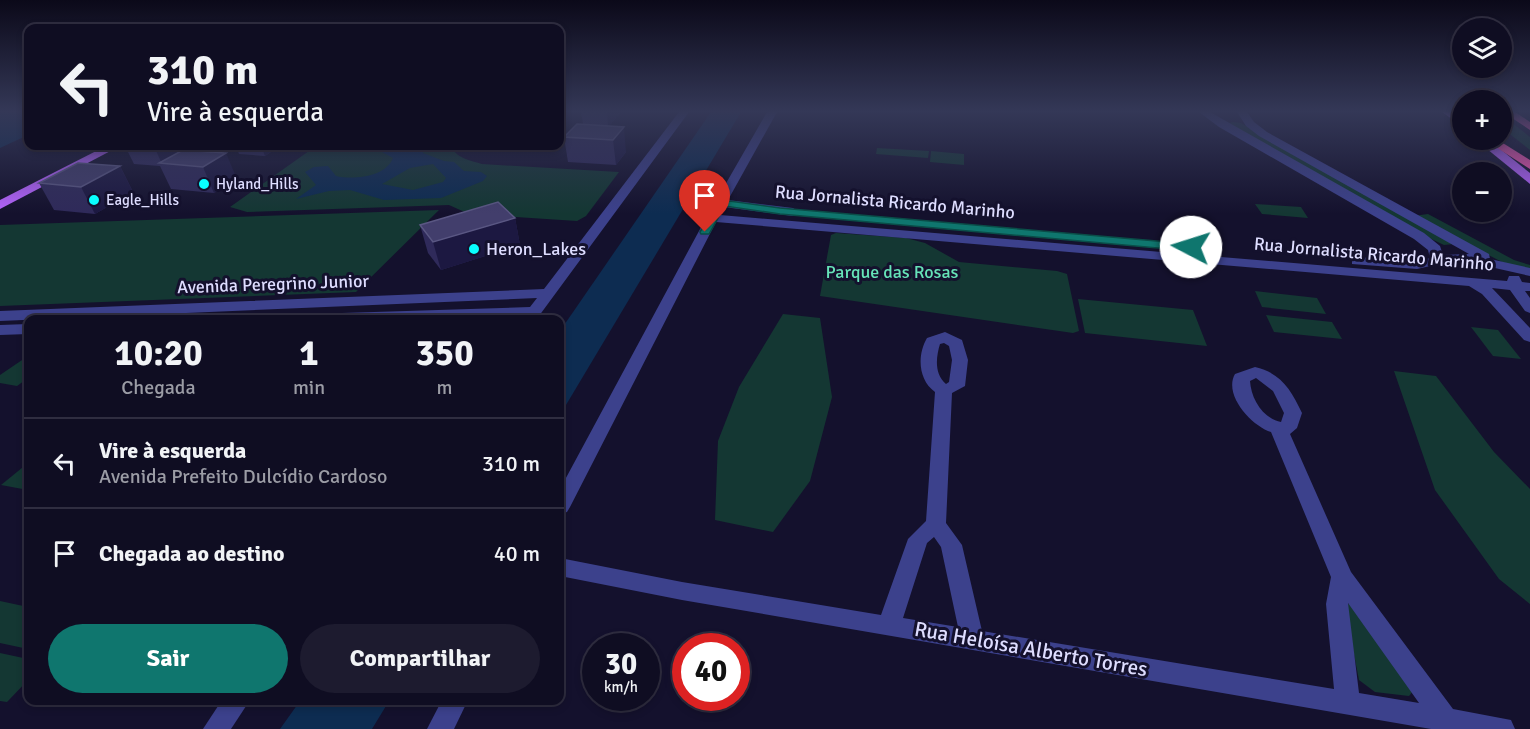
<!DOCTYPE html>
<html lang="pt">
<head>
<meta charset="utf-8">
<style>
	:root { --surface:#0f0d22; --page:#1d1b2f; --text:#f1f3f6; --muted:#9b9ca5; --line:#2f2d40; --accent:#0f766e }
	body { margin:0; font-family:Signika,sans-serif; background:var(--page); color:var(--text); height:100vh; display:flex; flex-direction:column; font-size:22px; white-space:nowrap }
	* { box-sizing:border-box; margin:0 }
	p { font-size:20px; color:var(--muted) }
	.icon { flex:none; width:33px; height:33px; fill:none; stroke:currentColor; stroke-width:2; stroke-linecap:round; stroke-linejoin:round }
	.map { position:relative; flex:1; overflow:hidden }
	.drawer { position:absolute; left:24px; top:315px; width:540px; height:390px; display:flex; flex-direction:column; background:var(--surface); border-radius:12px; box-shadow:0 3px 9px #0003,0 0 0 2px var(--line) }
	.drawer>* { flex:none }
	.hud { position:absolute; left:24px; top:24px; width:540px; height:126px; border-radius:12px; box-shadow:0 3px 9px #0003,0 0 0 2px var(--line); background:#0f0d22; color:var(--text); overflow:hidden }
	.controls { position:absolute; left:1452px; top:18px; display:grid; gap:12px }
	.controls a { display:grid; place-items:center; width:60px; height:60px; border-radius:50%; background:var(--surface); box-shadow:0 3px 9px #0003,0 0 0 2px var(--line); font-size:30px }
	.speed { position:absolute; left:582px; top:633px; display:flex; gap:12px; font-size:30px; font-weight:700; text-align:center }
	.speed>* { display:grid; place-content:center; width:78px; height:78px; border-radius:50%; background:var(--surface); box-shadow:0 3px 9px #0003,0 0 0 2px var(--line); line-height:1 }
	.speed small { font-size:15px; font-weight:400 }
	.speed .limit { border:9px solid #d22; background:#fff; color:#111 }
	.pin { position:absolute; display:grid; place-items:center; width:51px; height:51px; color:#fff; margin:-62px -26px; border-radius:50% 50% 50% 0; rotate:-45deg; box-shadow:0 0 6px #0007 }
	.pin .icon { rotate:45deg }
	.me { position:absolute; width:66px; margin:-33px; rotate:275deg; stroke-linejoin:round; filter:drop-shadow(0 0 4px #0008) }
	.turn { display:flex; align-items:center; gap:21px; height:126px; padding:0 24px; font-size:27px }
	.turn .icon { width:78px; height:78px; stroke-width:2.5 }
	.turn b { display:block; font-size:42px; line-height:51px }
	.eta { display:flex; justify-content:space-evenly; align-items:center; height:102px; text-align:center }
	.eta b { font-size:36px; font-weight:700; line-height:42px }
	.cta { display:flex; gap:12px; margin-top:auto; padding:12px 24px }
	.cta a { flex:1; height:69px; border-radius:36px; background:var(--accent); color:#fff; font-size:24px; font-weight:700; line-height:69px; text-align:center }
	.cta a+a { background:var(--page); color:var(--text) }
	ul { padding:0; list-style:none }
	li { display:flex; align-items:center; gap:18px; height:90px; padding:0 24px; border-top:2px solid var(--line) }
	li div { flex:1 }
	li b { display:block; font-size:22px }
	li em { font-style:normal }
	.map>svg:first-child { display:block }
	.green { fill:#143733 }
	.water { fill:#0d2c51; fill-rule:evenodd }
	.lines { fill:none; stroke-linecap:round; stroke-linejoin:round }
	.minor { fill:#3c418c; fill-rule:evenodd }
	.major { fill:#b664ff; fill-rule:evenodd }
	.highway { fill:#ff58b8; fill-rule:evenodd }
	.wall { fill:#2f2a5a }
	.shaded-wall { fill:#1c1841 }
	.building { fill:#423e6c; stroke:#5a5783; stroke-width:1.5 }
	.route { fill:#0f766e; stroke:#0a4d48; stroke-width:1.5 }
	.poi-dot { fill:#09feff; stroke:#14112d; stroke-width:2 }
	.labels { text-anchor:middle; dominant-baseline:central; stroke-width:6; stroke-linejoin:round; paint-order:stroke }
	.far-poi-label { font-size:15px; fill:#deddff; stroke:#14112d; text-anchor:start }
	.street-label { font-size:18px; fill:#deddff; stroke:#14112d }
	.poi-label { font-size:18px; fill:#deddff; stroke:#14112d; text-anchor:start }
	.park-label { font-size:18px; fill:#66e3b8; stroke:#14112d }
	.near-street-label { font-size:21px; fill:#deddff; stroke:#14112d }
</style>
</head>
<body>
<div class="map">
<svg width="1530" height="729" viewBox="0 0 1530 729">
	<rect width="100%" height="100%" fill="#14112d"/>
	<g class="green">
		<polygon points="1502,115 1530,137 1530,150 1502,128"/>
		<polygon points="1233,122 1241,123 1454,244 1444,245 1423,235 1228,123"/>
		<path d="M 316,146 L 451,146 C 456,158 469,160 482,164 L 619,172 L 586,216 L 577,221 L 469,214 L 449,205 L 247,212 L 230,207 Z"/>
		<polygon points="877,148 929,151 928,158 876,154"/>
		<polygon points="931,151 964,154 964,165 930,162"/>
		<polygon points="1255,204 1301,207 1308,218 1262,214"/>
		<polygon points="439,210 356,292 0,306 0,225"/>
		<polygon points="1428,214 1514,260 1530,265 1530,271 1502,262 1413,216"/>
		<polygon points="836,233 906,238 925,243 959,262 1057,271 1067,274 1079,331 1073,333 820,296 831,235"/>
		<polygon points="1255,291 1317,298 1326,314 1262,307"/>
		<polygon points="1078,299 1193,310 1207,346 1085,333"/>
		<polygon points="783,314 820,318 832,397 810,481 773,532 715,520 718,441 739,387"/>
		<polygon points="1266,315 1332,322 1342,339 1274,332"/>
		<polygon points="1471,327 1498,330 1521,359 1493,356"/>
		<polygon points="28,356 28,378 17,386 0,383 0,375"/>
		<polygon points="1394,371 1436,376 1494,452 1530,489 1530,604 1499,579 1435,490"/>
		<polygon points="28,463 28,490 1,485"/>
		<polygon points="0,601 28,607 28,649 0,643"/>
		<polygon points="1348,604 1353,605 1413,691 1409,696 1375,692 1359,680 1345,608"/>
		<polygon points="0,653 28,659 28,680 7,702 0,701"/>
	</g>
	<g class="water">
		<polygon points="0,112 28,112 28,135 0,148"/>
		<polygon points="711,112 741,112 560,415 560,331"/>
		<path d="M 379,146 L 423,146 L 423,153 L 444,161 L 454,162 L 464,171 L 481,172 L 487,176 L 483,181 L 441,198 L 384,200 L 350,190 L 329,191 L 296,199 L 316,185 L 305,172 L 314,167 L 328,166 L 336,176 C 353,180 386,177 393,158 L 380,151 ZM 433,164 L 446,178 L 443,182 L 413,190 L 382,184 L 410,168 Z"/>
		<polygon points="300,701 300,700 389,701 372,729 280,729"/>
	</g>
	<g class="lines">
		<g class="minor">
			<polygon points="679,112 689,112 536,320 521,320 523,316 422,320 271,320 278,315 530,307 537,298 0,321 0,311 544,289"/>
			<polygon points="767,112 777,112 728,200 793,208 799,212 793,216 724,207 720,215 1507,281 1509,276 1519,276 1522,282 1530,283 1530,291 1525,291 1530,298 1530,313 1525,311 1510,290 1492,288 1530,328 1530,342 1524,340 1482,294 1469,286 716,222 570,507 567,512 560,514 560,489 706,218"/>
			<polygon points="1199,112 1210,112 1424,233 1440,246 1443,255 1469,254 1259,136 1246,126 1237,112 1247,112 1254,122 1267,132 1489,254 1490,259 1530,268 1530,276 1468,262 1448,262 1417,269 1352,264 1352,258 1357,257 1417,261 1430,258 1428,250 1414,239 1219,127"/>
			<polygon points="28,324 28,334 0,335 0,325"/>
			<path d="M 945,332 L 962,340 L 968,360 L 965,386 L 952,393 L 946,523 L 962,545 L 982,631 L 1334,689 L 1326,604 L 1331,577 L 1271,432 C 1252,426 1223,395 1235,374 L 1255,367 C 1281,373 1291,390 1302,413 L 1297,428 L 1290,434 L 1351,572 L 1453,709 L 1511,720 L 1515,729 L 1431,729 L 682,600 L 560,576 L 560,558 L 682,582 L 881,615 L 908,539 L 926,521 L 935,392 C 918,380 917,355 927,338 ZM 944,343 L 949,346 L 952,360 L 949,382 L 946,384 C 934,374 936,357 940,344 ZM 1256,378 L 1273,391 L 1284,413 L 1281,422 C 1262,418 1251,398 1250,381 ZM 934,537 L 941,547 L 958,627 L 903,618 L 927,543 ZM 1348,603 L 1419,703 L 1359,693 Z"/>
			<polygon points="222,700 250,700 231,729 203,729"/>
			<polygon points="442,700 468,700 454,729 427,729"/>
		</g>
		<g class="major">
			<polygon points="1442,112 1454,112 1462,118 1462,126"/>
			<polygon points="1476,140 1489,140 1530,173 1530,184"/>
			<polygon points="106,146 120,146 0,209 0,200"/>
		</g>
		<g class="highway">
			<polygon points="1503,112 1515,112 1530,122 1530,130"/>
			<polygon points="1485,140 1498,140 1530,160 1530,169"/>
		</g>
	</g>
	<g class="wall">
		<polygon points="581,112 621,112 609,126 626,152 616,165 568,162 564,137 583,124"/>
		<polygon points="125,146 200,146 192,150 237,179 214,193 171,189 160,166 134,164"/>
		<polygon points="236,146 280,146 265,156 239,154"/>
		<polygon points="120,166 133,192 95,214 54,210 39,183"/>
		<polygon points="515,218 520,245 441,270 428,253 420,225"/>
	</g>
	<g class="shaded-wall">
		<polygon points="607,112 621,112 608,127"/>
		<polygon points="624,127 626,152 616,165 613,140"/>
		<polygon points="154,146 200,146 168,164 162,164"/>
		<polygon points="261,146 280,146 265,156"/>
		<polygon points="226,153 237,179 214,193 203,167"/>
		<polygon points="120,166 133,192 95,214 81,187"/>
		<polygon points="515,218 520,245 441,270 433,242"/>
	</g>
	<g class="building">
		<polygon points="577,124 624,127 613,140 564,137"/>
		<polygon points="183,150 226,153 203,167 159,163"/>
		<polygon points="78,163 120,166 81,187 39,183"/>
		<polygon points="498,202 515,218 433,242 420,225"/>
	</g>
	<linearGradient id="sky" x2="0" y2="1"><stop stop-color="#0b0919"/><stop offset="0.52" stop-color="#343857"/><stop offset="1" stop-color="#343857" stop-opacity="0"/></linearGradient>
	<rect width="1530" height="214" fill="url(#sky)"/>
	<polygon class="route" points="722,200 780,208 1191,244 1197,247 1191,251 780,214 725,206 709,234 701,234 700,232 718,201"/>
	<g class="poi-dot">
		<circle cx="204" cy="184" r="6"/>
		<circle cx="94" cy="200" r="6"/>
		<circle cx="474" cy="249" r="6"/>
	</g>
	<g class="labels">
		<g class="far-poi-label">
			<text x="216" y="184">Hyland_Hills</text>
			<text x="106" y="200">Eagle_Hills</text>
		</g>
		<g class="street-label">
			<text transform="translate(895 202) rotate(5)">Rua Jornalista Ricardo Marinho</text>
			<text transform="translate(1374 254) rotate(5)">Rua Jornalista Ricardo Marinho</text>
			<text transform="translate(273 284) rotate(-2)">Avenida Peregrino Junior</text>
		</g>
		<g class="poi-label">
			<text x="486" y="249">Heron_Lakes</text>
		</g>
		<g class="park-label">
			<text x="892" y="272">Parque das Rosas</text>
		</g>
		<g class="near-street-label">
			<text transform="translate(1031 649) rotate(10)">Rua Heloísa Alberto Torres</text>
		</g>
	</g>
</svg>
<div class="controls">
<a><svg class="icon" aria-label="layers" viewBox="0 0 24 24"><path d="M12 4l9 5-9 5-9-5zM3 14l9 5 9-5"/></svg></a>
<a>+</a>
<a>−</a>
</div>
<div class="speed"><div>30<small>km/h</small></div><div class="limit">40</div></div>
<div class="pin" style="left:705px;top:232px;background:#d93025"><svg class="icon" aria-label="arrive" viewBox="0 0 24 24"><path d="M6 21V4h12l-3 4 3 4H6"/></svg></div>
<svg class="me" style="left:1191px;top:247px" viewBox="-20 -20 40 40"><circle r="19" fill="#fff"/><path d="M0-13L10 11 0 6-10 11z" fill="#0f766e"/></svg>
<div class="hud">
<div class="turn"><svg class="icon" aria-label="left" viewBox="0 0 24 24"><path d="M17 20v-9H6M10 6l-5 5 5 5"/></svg><div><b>310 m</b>Vire à esquerda</div></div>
</div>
<section class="drawer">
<div class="eta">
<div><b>10:20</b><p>Chegada</p></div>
<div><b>1</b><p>min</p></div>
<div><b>350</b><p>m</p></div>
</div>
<ul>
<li><svg class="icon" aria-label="left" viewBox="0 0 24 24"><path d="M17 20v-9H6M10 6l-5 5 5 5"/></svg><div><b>Vire à esquerda</b><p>Avenida Prefeito Dulcídio Cardoso</p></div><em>310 m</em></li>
<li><svg class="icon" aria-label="arrive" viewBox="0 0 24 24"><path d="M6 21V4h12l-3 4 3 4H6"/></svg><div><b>Chegada ao destino</b></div><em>40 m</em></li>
</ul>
<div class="cta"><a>Sair</a><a>Compartilhar</a></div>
</section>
</div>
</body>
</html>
